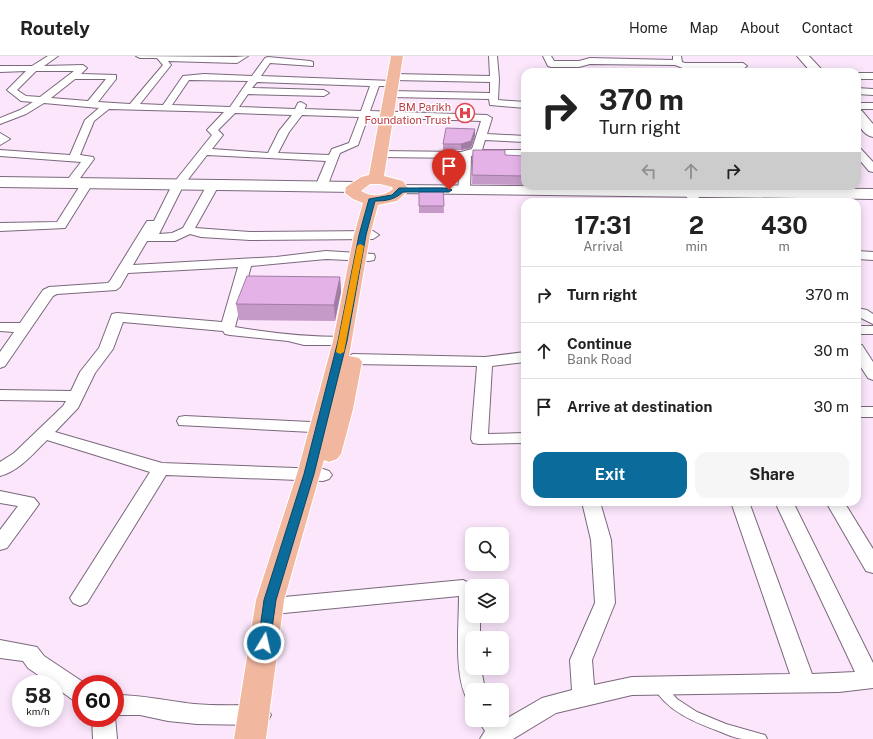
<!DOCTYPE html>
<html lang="en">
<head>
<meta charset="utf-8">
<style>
	:root { --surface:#fff; --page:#f6f6f6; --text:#222; --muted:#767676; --line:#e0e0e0; --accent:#0b6b9a }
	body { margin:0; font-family:"Public Sans",sans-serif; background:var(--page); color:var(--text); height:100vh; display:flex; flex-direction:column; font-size:15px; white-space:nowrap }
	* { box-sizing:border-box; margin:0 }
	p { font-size:13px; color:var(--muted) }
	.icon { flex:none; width:22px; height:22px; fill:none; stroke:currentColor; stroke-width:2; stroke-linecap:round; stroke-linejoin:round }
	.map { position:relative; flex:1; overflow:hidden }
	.sheet { position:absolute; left:521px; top:142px; width:340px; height:308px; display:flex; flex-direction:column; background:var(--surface); border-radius:12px; box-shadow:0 2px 10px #0003 }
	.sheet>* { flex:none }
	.banner { position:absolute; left:521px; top:12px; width:340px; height:122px; border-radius:12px; box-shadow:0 2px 10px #0003; background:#fff; color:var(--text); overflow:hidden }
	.buttons { position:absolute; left:465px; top:471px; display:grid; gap:8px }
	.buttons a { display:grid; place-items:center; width:44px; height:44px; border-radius:8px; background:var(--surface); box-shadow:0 2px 10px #0003; font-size:20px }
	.speed { position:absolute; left:12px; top:619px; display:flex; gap:8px; font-size:20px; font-weight:700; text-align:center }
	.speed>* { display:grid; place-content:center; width:52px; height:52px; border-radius:50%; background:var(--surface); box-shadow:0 2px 10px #0003; line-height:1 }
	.speed small { font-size:10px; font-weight:400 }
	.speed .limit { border:6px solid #d22; background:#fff; color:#111 }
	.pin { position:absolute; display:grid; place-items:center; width:34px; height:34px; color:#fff; margin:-41px -17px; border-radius:50% 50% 50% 0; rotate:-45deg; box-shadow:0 0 4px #0007 }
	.pin .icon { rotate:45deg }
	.me { position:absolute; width:44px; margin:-22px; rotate:9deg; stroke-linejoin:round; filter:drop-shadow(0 0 3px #0008) }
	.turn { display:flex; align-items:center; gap:14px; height:84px; padding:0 12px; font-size:18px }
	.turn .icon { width:52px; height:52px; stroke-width:2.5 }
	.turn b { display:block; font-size:28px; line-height:34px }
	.lanes { display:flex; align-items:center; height:38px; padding:0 12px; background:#0003; justify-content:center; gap:20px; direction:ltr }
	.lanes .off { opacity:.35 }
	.eta { display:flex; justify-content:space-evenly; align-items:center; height:68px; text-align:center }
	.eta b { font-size:24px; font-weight:700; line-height:28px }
	.action { display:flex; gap:8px; margin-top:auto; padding:8px 12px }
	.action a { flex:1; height:46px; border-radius:12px; background:var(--accent); color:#fff; font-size:16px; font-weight:700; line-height:46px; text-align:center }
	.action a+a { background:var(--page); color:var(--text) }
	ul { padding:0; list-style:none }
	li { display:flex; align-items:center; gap:12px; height:56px; padding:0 12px; border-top:1px solid var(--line) }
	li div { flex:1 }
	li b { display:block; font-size:15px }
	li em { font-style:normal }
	header { display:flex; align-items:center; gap:24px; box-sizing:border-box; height:56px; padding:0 20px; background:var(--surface); border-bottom:1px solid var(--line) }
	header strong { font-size:19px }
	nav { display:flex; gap:22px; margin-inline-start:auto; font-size:14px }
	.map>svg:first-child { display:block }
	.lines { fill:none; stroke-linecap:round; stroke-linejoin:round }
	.lane-casing { stroke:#7a687b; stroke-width:2 }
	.street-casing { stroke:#7a687b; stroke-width:2 }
	.secondary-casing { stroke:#7a687b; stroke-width:2 }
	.primary-casing { stroke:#fff; stroke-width:2 }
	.lane { fill:#fff; fill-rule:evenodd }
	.street { fill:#fff; fill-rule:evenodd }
	.secondary { fill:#fff; fill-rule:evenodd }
	.primary { fill:#f2b89f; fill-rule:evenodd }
	.wall { fill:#c599c8 }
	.shaded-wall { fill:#a07da2 }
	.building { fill:#e5b2e8; stroke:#a07da2 }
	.route { fill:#0b6b9a; stroke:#074664 }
	.slow { fill:#f59e0b }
	.labels { text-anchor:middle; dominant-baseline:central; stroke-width:3; stroke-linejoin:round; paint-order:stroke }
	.far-health-label { font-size:11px; fill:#be3a42; stroke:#fff; text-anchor:end }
</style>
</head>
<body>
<header>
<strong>Routely</strong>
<nav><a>Home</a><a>Map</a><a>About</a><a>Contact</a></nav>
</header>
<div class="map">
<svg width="873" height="683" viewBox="0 0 873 683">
	<rect width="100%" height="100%" fill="#fbe6fc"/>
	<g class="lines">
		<defs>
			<path id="lane" d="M 659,625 L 663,627 L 677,643 L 697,656 L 726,668 L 765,679 L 767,683 C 759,683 750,683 742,683 C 735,682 728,679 721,676 C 696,667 666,655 653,630 L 655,627 Z"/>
			<g id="street">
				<path d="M 48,0 L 58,0 L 44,10 L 83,9 L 87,12 L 81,18 L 116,19 L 116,23 L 98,46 L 130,48 L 163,9 L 157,2 L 140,2 L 136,0 L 235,1 L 248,0 L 237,7 L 168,5 L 171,9 L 140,48 L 163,49 L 183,20 L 204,18 L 252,20 L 265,2 L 268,1 L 310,5 L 313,6 L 313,10 L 270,7 L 261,20 L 393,25 L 396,26 L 396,30 L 379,30 L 370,55 L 487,59 L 492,62 L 487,78 L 525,80 L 525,86 L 485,84 L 482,94 L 525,94 L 525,100 L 483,100 L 478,98 L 471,100 L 470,134 L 464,137 L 458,134 L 461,102 L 381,101 L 376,98 L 381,95 L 461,96 L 472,93 L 481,65 L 368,61 L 358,89 L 340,97 L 327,131 L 321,134 L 315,131 L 326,105 L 207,99 L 183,130 L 159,178 L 172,177 L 183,172 L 207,129 L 213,126 L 219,129 L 195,172 L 250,176 L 373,175 L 379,179 L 373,183 L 250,184 L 201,181 L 190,178 L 175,185 L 147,185 L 133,209 L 276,201 L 326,195 L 374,198 L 375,201 L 374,204 L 369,205 L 326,203 L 251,210 L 235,271 C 271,277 307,281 343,281 L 348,282 L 350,285 L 348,288 L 343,289 L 304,289 L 288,285 L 230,279 L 225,278 L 223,275 L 123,266 L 113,293 L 95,317 L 78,352 L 55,376 L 162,407 L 323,413 L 329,415 L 332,419 L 329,423 L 323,425 L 166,419 L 87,547 L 80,550 L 73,547 L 70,542 L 150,416 L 47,384 C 33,398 19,415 0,420 L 0,406 L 14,397 L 63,350 L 66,345 L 0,344 L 0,334 L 71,335 L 80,316 L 99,292 L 112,258 L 117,257 L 222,266 L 238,211 L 128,217 L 120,231 L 116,234 L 57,238 L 53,240 L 5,310 L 0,312 L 0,296 L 14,276 L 0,275 L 0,267 L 20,267 L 43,234 L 49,231 L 108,227 L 110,225 L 147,165 L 154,165 L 172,129 L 212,79 L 207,74 L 224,56 L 109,53 L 94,65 L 80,99 L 93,101 L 94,103 L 75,129 L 67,129 L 65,127 L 81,106 L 0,100 L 0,94 L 70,99 L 85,64 L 99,52 L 44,47 L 26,58 L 0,68 L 0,62 L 20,54 L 33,46 L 21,45 L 7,34 L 26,15 L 0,16 L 0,10 L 32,10 ZM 36,15 L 74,15 L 40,41 L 26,40 L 17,34 ZM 75,23 L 106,23 L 88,45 L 51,42 ZM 189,24 L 248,25 L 230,51 L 172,49 ZM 257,26 L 370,30 L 361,55 L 305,53 L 306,49 L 301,46 L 298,47 L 295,53 L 239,51 L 248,38 L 324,40 L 329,37 L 324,34 L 252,32 ZM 235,57 L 292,59 L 279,75 L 268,97 L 212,93 L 223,79 L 218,74 ZM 302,59 L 359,61 L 349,87 L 332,93 L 329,99 L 278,97 L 289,76 Z"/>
				<polygon points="489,0 497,0 499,23 498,44 525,46 525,52 490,49 489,43 391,41 386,38 391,35 490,37 490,26 394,24 390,21 394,18 490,20"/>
				<polygon points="543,0 551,0 554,5 579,5 590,2 673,4 673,0 681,0 682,6 685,7 743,7 747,10 743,13 685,13 675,9 590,8 579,11 551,11 548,10"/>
				<rect x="857" y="17" width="16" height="6"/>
				<polygon points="857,32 873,33 873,39 857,38"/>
				<rect x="857" y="47" width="16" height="6"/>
				<polygon points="0,77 10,83 0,89"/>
				<polygon points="857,92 861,93 873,106 873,116 869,115 857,101"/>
				<polygon points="87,124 93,127 65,172 0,175 0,167 57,166 83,125"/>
				<polygon points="690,134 694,135 702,146 690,146 684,137"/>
				<polygon points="857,195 873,196 873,204 857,203"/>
				<polygon points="857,252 867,254 873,258 873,268 857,260"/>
				<rect x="857" y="270" width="16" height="8"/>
				<polygon points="857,288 862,289 873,306 873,324 868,322 857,305"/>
				<polygon points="525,296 525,306 492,310 488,378 525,377 525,387 479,388 473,387 471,383 477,310 353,308 348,306 345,303 348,300 353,298 485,301"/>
				<rect x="857" y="351" width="16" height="10"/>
				<polygon points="185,360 331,367 337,368 339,372 337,376 331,377 179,369 177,365 179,361"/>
				<polygon points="0,435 34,442 39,448 7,492 0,494 0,474 18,450 0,447"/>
				<polygon points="582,446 600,446 611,484 615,547 592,604 594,629 632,621 790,618 731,446 749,446 812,618 855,616 775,446 793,446 873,607 873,632 839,636 632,639 556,657 513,683 480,683 485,675 478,664 502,664 502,662 504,664 542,642 572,634 570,604 595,547 591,484"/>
				<polygon points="826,446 844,446 873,493 873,517 866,515"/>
				<path d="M 463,524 L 475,530 L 472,530 L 472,560 L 480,560 L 480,582 L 472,582 L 472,612 L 481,612 L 485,634 L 472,634 L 472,643 L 466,641 C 454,616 459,568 459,540 L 284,557 L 277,555 L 274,549 L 277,543 L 284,541 Z"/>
				<polygon points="0,584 37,591 44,600 86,628 81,628 81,646 73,644 55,631 55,628 51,628 28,612 23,605 0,602"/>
				<path d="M 115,639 C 143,639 167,645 194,648 C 216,650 238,649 259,649 L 267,652 L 271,659 L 267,666 L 259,669 L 197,668 L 168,665 L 140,659 L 115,659 Z"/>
				<polygon points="115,661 117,683 93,683 92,662"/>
			</g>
			<g id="secondary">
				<polygon points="797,0 809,0 824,16 811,16"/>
				<path d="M 857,54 L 862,55 L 873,68 L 873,81 C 860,78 857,65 857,54 Z"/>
				<polygon points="0,121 354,126 359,128 362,131 359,134 354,136 0,131"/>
				<polygon points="401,129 873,133 873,143 395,137 393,134 395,131"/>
			</g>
			<path id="primary" d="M 391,0 L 403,0 L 384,120 L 403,125 L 409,134 L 397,145 L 378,149 L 370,179 L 349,300 L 359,302 L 362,306 L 353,353 L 341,398 L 337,403 L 329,406 L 324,404 L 284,544 L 266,683 L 234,683 L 256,544 L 297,418 L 333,285 L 354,179 L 363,147 L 353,143 L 345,137 L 346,131 L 361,121 L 369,119 ZM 370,128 L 380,128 L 392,131 L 393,133 C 384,141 371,141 361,135 Z"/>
		</defs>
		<use href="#lane" class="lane-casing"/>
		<use href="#street" class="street-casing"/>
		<use href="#secondary" class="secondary-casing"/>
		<use href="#primary" class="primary-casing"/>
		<use href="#lane" class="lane"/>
		<use href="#street" class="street"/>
		<use href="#secondary" class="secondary"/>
		<use href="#primary" class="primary"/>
	</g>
	<g class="wall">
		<polygon points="475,80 471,92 461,94 443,94 443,88"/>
		<polygon points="473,94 505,99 525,100 525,129 472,128"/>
		<polygon points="419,132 443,132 444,157 419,157"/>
		<polygon points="340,221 341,236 335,265 239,264 236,248"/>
	</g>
	<g class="shaded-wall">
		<polygon points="475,73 475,80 471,92 461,94 461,88"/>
		<polygon points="340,221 341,236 335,265 334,249"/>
	</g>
	<g class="building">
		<polygon points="446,72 475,73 471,85 461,88 443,88"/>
		<polygon points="473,94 505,94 505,99 525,100 525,120 472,119"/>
		<polygon points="419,132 443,132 444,150 419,150"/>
		<polygon points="247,220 340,221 334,249 236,248"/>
	</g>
	<path class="route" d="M 399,132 L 449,132 L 452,134 L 449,136 L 403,136 C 394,144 386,145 375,145 L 366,179 L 347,285 L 314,418 L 276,544 L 270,587 L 268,591 L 264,592 L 259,591 L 258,587 L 264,544 L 304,418 L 338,285 L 359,179 L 369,143 L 392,139 Z"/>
	<polygon class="slow" points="360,188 364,190 344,296 340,298 336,296 357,190"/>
	<defs>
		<symbol id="hospital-ring" viewBox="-11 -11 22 22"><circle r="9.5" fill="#fff" stroke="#e0444e" stroke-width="1.5"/><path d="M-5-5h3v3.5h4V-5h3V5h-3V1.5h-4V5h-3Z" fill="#e0444e"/></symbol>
	</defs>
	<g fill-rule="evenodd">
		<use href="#hospital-ring" x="454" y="46" width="22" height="22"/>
	</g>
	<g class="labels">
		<g class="far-health-label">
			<text x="451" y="51">BM Parikh<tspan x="451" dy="13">Foundation Trust</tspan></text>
		</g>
	</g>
</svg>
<div class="buttons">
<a><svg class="icon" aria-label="search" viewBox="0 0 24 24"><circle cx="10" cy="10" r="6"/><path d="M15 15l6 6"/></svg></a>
<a><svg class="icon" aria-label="layers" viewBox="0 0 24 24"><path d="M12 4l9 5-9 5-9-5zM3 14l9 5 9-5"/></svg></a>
<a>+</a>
<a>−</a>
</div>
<div class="speed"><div>58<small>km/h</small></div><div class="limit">60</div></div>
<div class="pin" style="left:449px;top:134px;background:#d93025"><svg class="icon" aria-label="arrive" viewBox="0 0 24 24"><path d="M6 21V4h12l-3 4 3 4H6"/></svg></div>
<svg class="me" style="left:264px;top:587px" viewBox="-20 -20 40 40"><circle r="17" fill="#0b6b9a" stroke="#fff" stroke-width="3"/><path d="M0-11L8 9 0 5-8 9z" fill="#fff"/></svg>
<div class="banner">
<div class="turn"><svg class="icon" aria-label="right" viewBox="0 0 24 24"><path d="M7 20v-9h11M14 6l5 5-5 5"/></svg><div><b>370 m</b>Turn right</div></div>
<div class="lanes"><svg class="icon off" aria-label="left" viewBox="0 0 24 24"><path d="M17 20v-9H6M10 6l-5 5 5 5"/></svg><svg class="icon off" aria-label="ahead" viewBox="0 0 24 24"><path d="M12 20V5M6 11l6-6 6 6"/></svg><svg class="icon" aria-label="right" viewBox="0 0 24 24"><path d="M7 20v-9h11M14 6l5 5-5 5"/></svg></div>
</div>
<section class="sheet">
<div class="eta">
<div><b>17:31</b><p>Arrival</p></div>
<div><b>2</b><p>min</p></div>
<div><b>430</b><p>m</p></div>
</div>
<ul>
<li><svg class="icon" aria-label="right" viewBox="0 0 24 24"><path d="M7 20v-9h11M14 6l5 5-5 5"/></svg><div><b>Turn right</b></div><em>370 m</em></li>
<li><svg class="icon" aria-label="ahead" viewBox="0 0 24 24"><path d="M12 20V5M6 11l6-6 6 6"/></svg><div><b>Continue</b><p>Bank Road</p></div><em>30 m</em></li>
<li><svg class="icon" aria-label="arrive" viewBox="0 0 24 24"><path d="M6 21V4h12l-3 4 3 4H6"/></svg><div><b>Arrive at destination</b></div><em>30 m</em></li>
</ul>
<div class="action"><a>Exit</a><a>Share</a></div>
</section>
</div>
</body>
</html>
